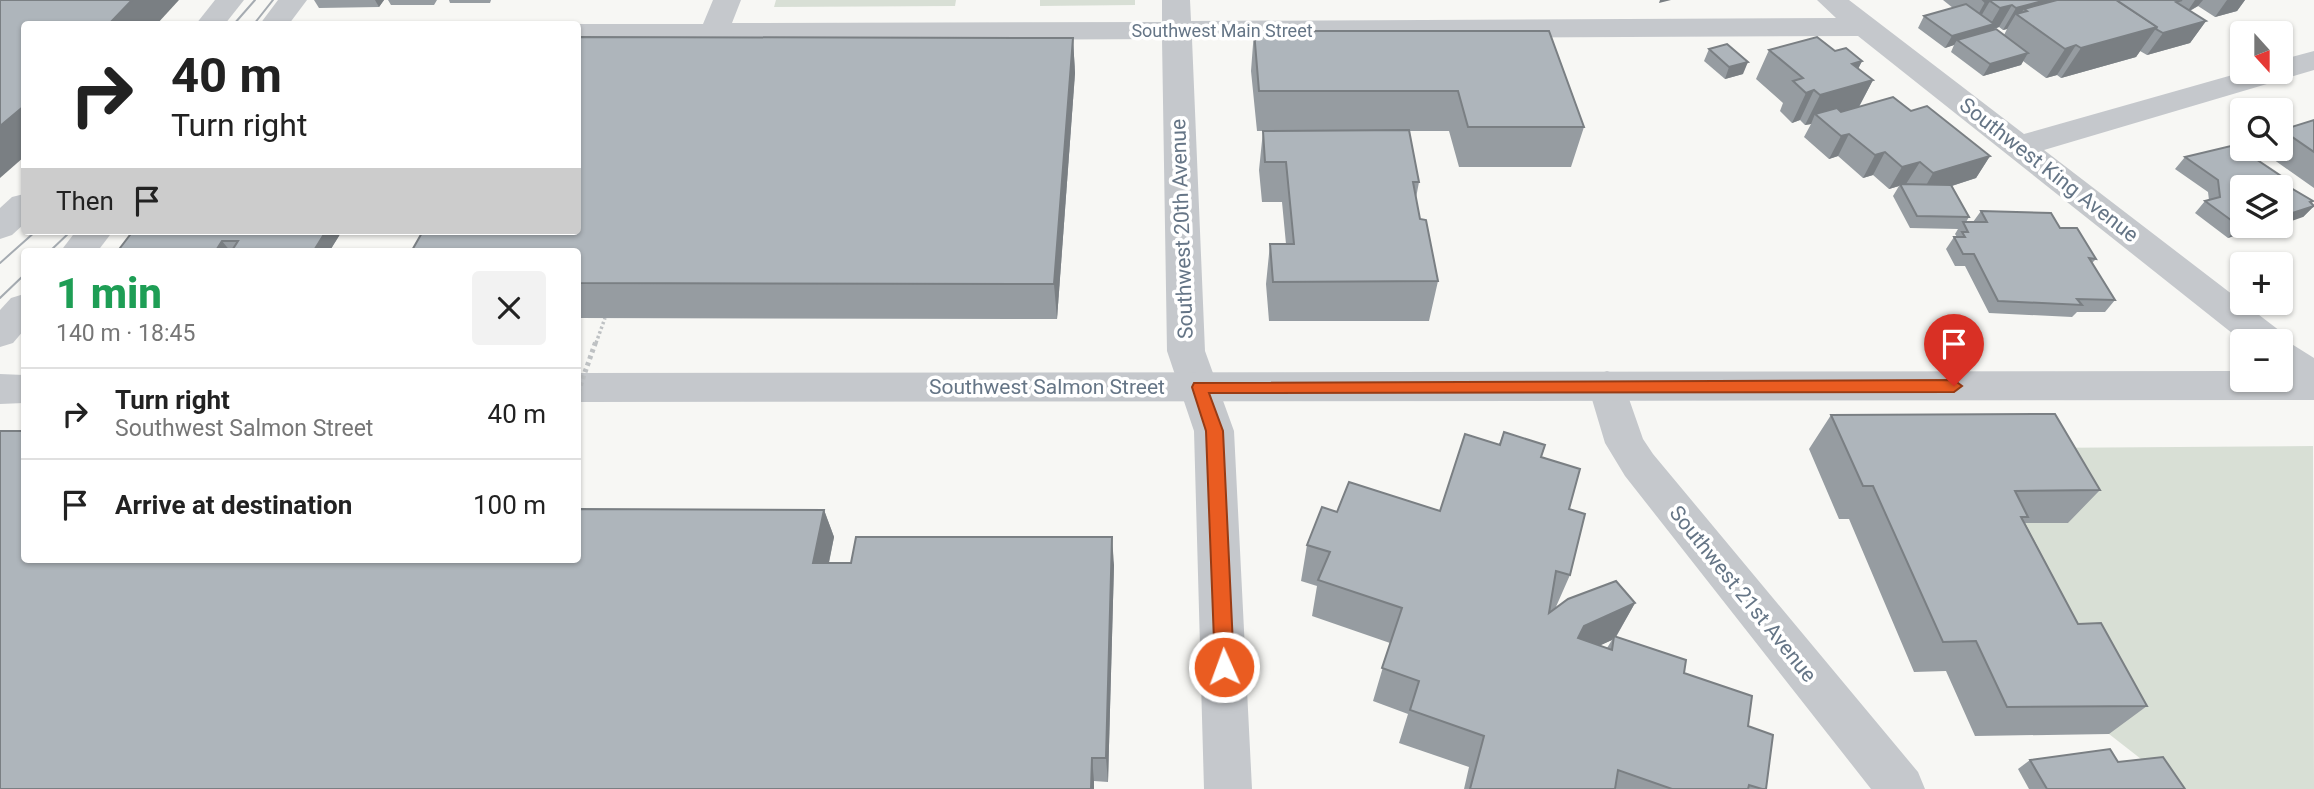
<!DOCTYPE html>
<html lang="en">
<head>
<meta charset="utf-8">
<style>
	:root { --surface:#fff; --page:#f2f2f2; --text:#222; --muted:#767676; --line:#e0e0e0 }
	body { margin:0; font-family:Roboto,sans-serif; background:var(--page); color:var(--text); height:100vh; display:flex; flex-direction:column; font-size:26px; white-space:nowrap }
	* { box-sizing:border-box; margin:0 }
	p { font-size:23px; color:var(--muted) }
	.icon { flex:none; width:38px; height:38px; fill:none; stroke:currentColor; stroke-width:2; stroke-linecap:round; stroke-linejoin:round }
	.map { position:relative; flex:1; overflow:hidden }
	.panel { position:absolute; left:21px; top:248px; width:560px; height:315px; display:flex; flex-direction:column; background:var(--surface); border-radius:7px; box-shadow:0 2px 5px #0004 }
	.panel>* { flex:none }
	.guide { position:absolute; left:21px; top:21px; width:560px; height:214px; border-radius:7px; box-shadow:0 2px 5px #0004; background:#fff; color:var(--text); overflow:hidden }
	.needle { width:46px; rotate:159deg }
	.controls { position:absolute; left:2230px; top:21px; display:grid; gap:14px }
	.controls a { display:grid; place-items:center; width:63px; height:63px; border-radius:7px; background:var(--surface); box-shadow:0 2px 5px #0004; font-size:35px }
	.pin { position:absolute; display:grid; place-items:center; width:60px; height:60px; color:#fff; margin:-72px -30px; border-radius:50% 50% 50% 0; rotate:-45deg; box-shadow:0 0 7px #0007 }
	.pin .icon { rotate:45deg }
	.me { position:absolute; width:77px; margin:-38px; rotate:358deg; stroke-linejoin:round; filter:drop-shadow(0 0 5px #0008) }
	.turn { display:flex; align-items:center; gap:24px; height:147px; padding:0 35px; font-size:32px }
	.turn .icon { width:91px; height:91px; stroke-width:2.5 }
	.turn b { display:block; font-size:49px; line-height:60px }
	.then { display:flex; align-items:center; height:66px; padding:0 35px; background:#0003; gap:14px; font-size:26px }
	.round { display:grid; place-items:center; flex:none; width:74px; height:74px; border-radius:7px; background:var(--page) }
	.headline { display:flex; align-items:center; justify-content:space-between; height:119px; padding:0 35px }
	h1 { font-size:42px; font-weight:800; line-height:52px; color:#1e9e55 }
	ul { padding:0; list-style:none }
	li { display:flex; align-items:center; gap:21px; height:91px; padding:0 35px; border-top:2px solid var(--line) }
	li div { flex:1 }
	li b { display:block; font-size:26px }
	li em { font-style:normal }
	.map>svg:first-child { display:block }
	.green { fill:#d8dfd5 }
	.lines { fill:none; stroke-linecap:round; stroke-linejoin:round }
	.minor { fill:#c5c8cc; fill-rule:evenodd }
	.tertiary { fill:#c5c8cc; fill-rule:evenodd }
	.tram { stroke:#a5abb1; stroke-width:2 }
	.path-bridge-far1 { stroke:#bec1c3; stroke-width:3.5; stroke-dasharray:2.5 2.5; stroke-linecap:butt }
	.path-bridge { stroke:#bec1c3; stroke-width:5; stroke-dasharray:3.5 3.5; stroke-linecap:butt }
	.wall { fill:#969ca1; fill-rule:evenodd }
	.shaded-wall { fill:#7a7f83 }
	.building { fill:#aeb5bb; stroke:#7a7f83; stroke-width:2 }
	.route { fill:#ea5c21; stroke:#983c15; stroke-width:2 }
	.labels { text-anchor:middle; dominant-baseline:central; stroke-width:7; stroke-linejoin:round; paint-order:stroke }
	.far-street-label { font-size:18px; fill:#657586; stroke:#fff }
	.street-label { font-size:21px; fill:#657586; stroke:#fff }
</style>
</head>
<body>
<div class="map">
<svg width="2314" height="789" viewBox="0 0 2314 789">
	<rect width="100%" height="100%" fill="#f7f7f4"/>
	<g class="green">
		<polygon points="776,0 956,0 955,6 774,7"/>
		<polygon points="1040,0 1135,0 1135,5 1040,6"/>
		<polygon points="2313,446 2314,789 2165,789 2150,766 2109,734 2067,654 1986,524 2026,448"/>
	</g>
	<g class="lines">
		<g class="minor">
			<polygon points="713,0 741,0 732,23 1162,22 1162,0 1190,0 1191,21 1836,18 1817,0 1849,0 2024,134 2243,72 2280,72 2280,60 2314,51 2314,70 2044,150 2280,331 2285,340 2314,358 2314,393 2301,389 2280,373 2280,341 2242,341 1858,36 1192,39 1205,351 1234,431 1252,789 1204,789 1194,431 1167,351 1162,39 578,42 578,24 703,24"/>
			<polygon points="1607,371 1621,376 1643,439 1653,454 1918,772 1925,789 1871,789 1625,476 1605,443 1588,386 1593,376"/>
		</g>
		<g class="tertiary">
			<polygon points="215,0 244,0 225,24 196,24"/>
			<polygon points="278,0 307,0 289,24 260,24"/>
			<polygon points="24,194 24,224 12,235 0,239 0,208 12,197"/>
			<polygon points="76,231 113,231 97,252 60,252"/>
			<polygon points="24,294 24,330 13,343 0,347 0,310 11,298"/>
			<polygon points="2280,370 2314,370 2314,400 578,402 578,373 2242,371 2242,380 2280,380"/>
			<polygon points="0,374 24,375 24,403 0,404"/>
		</g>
		<g class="tram">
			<polyline points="234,24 255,0"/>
			<polyline points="254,24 273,0"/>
			<polyline points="49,252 71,231"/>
			<polyline points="0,263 36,231"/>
			<polyline points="0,298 24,275"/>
		</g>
		<polyline class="path-bridge-far1" points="596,343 605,318"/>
		<polyline class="path-bridge" points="578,392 596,341"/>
	</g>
	<g class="wall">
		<polygon points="314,0 384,0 379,7 319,8"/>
		<polygon points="388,0 437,0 434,5 391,5"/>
		<polygon points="449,0 491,0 490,3 450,3"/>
		<path d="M 1943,0 L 2245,0 L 2237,11 L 2215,17 L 2198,6 L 2190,11 L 2206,21 L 2190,43 L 2147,55 L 2140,51 L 2136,57 L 2061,78 L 2057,75 L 2046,78 L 2023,61 L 2021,65 L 1983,76 L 1951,52 L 1954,45 L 1945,48 L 1918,28 L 1924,16 L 1953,8 ZM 1999,27 L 2003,30 L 2007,29 L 2004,35 L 1990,31 Z"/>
		<polygon points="1254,31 1584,127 1571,167 1459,167 1449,131 1409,131 1419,182 1416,198 1420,219 1438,281 1429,321 1269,321 1266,284 1270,244 1286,244 1282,202 1262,202 1259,170 1263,131 1257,131 1251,71"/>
		<polygon points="1073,38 1075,73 1057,319 578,318 578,252"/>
		<polygon points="1709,49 1743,74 1725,79 1704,61"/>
		<polygon points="1769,50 1835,51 1862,61 1858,69 1873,80 1859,107 1911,111 1990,156 1976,178 1952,186 1969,217 1966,222 1973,222 1981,211 2060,228 2096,259 2092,263 2115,300 2105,312 2077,312 2072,317 1989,313 1965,266 1955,266 1946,249 1954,237 1957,237 1955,234 1958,229 1910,228 1893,196 1899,186 1889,189 1873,175 1863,178 1838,156 1829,159 1804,137 1811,124 1805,125 1800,120 1792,123 1780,111 1783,103 1756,79"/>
		<polygon points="2314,120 2314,188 2263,152 2266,149 2280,149 2280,132 2282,130"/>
		<polygon points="2185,157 2281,176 2277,180 2313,201 2311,203 2314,206 2303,217 2280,187 2242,226 2279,226 2257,234 2251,230 2228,238 2195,213 2205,201 2209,200 2208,192 2175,169"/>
		<polygon points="133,231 342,231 329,252 117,252"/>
		<polygon points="1831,415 2100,490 2068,523 2025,523 2078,624 2147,706 2109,734 1975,736 1946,671 1914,672 1849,519 1839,519 1809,449"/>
		<path d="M 1504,432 L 1541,457 L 1569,509 L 1570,575 L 1555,609 L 1635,603 L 1616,637 L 1684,673 L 1748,726 L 1766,789 L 1464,789 L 1469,767 L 1399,743 L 1408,714 L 1373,701 L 1390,643 L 1312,616 L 1317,586 L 1301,581 L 1307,545 L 1337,512 L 1440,511 L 1499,444 ZM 1612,640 L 1607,648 L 1599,645 L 1602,644 Z"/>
		<polygon points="824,510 834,537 829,563 1114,565 1108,782 1094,781 24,560"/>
		<polygon points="2030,760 2118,762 2185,789 2029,789 2018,769"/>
	</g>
	<g class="shaded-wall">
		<polygon points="132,0 179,0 157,24 109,24"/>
		<polygon points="375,0 384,0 379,7"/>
		<polygon points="1660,0 1671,0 1659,3"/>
		<polygon points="2046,0 2053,0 2040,20 2024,9 2019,16 2016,14 2007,29 2003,30 2016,8"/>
		<polygon points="2195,0 2203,0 2198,6 2187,12"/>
		<polygon points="2227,0 2245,0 2237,11 2215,17"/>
		<polygon points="1990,1 1977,23 1973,24 1985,2"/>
		<polygon points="2012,5 1999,27 1991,30 1987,36 1957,40 1954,45 1945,48 1952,36 1990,25 2000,8"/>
		<polygon points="2206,21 2190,43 2147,55 2163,33"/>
		<polygon points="2157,27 2136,57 2061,78 2081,48"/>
		<polygon points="1073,38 1075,73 1057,319 1054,284"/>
		<polygon points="2076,45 2057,75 2046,78 2065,49"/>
		<polygon points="2028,53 2021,65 1983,76 1990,64"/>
		<polygon points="1862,61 1849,87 1873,80 1857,110 1815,114 1811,124 1805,125 1820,95 1852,64"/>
		<polygon points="1748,62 1743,74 1725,79 1729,67"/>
		<polygon points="1814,90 1800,120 1792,123 1806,93"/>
		<polygon points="24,106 24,157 0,178 0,126"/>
		<polygon points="1849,134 1838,156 1829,159 1841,136"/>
		<polygon points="1885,152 1873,175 1863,178 1875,155"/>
		<polygon points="1990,156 1976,178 1920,196 1933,173"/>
		<polygon points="1920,162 1906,184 1900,184 1899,186 1889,189 1902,167"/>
		<polygon points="2313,201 2307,208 2314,206 2303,217 2280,225 2280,217"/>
		<polygon points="2242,225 2242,226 2255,226 2251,230 2228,238 2239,226"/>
		<polygon points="2264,226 2279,226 2257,234"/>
		<polygon points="326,231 342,231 329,252 313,252"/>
		<polygon points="222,241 231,252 215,252"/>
		<polygon points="824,510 834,537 823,590 813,563"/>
		<polygon points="1112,537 1114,565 1108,782 1106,758"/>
		<polygon points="1635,603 1615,638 1614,636 1612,640 1567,661 1584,626"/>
		<polygon points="1092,758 1094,781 1094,789 1091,789"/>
	</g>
	<g class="building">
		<polygon points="0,0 132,0 109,24 24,24 24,106 0,126"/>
		<polygon points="1983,0 2046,0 2016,8 2012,5 2000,8 1990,1 1985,2"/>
		<polygon points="2057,0 2116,0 2157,27 2081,48 2076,45 2065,49 2016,14 2027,11 2024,9"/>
		<polygon points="2118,0 2182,0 2176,2 2206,21 2163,33 2156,29 2157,27 2118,1"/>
		<polygon points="1966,4 1994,24 1952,36 1924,16"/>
		<polygon points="1996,29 2028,53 1990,64 1957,40"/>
		<polygon points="1254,31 1549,31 1584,127 1468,127 1458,91 1259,91"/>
		<polygon points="578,37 1073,38 1054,284 578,283 578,252 411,252 423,231 578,231"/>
		<polygon points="1817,37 1835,51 1846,48 1862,61 1852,64 1873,80 1820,95 1814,90 1806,93 1793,81 1803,78 1769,50"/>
		<polygon points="1727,44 1748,62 1729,67 1709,49"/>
		<polygon points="1893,97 1911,111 1927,106 1990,156 1933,173 1920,162 1902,167 1885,152 1875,155 1849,134 1841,136 1815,114 1837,108 1841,112"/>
		<polygon points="2314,120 2314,152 2282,130"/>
		<polygon points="1409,130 1419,182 1413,182 1420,219 1426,220 1438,281 1273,282 1270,244 1294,244 1286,162 1265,162 1263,131"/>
		<polygon points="2235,145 2281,176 2274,178 2313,201 2310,202 2314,206 2280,217 2280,187 2242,187 2242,225 2239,226 2205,201 2220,197 2218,180 2185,157"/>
		<polygon points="1900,184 1951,185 1969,217 1917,216"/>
		<polygon points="1981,211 2051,213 2060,228 2077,228 2096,259 2089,258 2115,300 2077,299 2082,305 1998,301 1974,254 1963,254 1954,237 1965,237 1962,232 1968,232 1963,222 1987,222"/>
		<polygon points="133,231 326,231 313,252 231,252 238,241 222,241 215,252 117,252"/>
		<polygon points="2055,414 2100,490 2015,491 2028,517 2021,517 2078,624 2101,623 2147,706 2007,707 1976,641 1943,642 1873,486 1863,486 1831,415"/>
		<polygon points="0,431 24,431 24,560 578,560 578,509 824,510 813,563 851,563 856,537 1112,537 1106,758 1092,758 1091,789 0,789"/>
		<polygon points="1504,432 1545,445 1541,457 1580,469 1569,509 1585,514 1570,575 1556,571 1549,613 1568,599 1616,581 1635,603 1584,626 1578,638 1612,650 1614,636 1686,660 1684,673 1752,696 1748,726 1773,735 1766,789 1762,789 1749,785 1748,789 1672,789 1618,770 1615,789 1470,789 1484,736 1410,710 1419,681 1382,668 1402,608 1318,580 1330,552 1307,545 1322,507 1337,512 1349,482 1440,511 1465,434 1500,445"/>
		<polygon points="2110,749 2118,762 2163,757 2185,789 2047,789 2030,760"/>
	</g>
	<polygon class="route" points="1954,380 1962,386 1954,392 1209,393 1223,431 1234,667 1231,673 1224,676 1217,673 1215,667 1206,431 1192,387 1194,383"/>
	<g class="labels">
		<g class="far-street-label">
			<text x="1222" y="30">Southwest Main Street</text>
		</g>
		<g class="street-label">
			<text transform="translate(2049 170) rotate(38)">Southwest King Avenue</text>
			<text transform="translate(1182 229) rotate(-92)">Southwest 20th Avenue</text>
			<text x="1047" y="387">Southwest Salmon Street</text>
			<text transform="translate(1743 594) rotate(51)">Southwest 21st Avenue</text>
		</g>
	</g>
</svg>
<div class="controls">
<a><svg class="needle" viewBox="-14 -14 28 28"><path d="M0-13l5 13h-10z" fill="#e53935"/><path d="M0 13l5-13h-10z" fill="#767676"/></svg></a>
<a><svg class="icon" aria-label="search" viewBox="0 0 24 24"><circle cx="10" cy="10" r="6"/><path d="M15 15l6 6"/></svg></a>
<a><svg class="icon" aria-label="layers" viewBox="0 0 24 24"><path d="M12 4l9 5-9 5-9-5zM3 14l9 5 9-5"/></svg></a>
<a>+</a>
<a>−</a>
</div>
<div class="pin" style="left:1954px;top:386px;background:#d93025"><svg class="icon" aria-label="arrive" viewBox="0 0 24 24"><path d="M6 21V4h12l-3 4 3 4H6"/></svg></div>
<svg class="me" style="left:1224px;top:667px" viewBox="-20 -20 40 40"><circle r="17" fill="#ea5c21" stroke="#fff" stroke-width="3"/><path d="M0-11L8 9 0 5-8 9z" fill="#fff"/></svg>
<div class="guide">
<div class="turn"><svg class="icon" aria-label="right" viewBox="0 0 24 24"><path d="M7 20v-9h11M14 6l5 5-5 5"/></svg><div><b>40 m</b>Turn right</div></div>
<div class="then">Then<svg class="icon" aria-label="arrive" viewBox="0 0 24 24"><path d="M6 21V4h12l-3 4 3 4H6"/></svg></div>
</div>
<section class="panel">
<div class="headline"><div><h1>1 min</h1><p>140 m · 18:45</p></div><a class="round"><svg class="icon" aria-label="close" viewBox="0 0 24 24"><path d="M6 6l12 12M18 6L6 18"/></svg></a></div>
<ul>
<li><svg class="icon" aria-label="right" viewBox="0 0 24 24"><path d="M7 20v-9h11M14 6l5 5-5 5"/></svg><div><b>Turn right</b><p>Southwest Salmon Street</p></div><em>40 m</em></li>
<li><svg class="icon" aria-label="arrive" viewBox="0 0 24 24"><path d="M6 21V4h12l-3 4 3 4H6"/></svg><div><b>Arrive at destination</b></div><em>100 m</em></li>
</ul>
</section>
</div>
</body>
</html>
